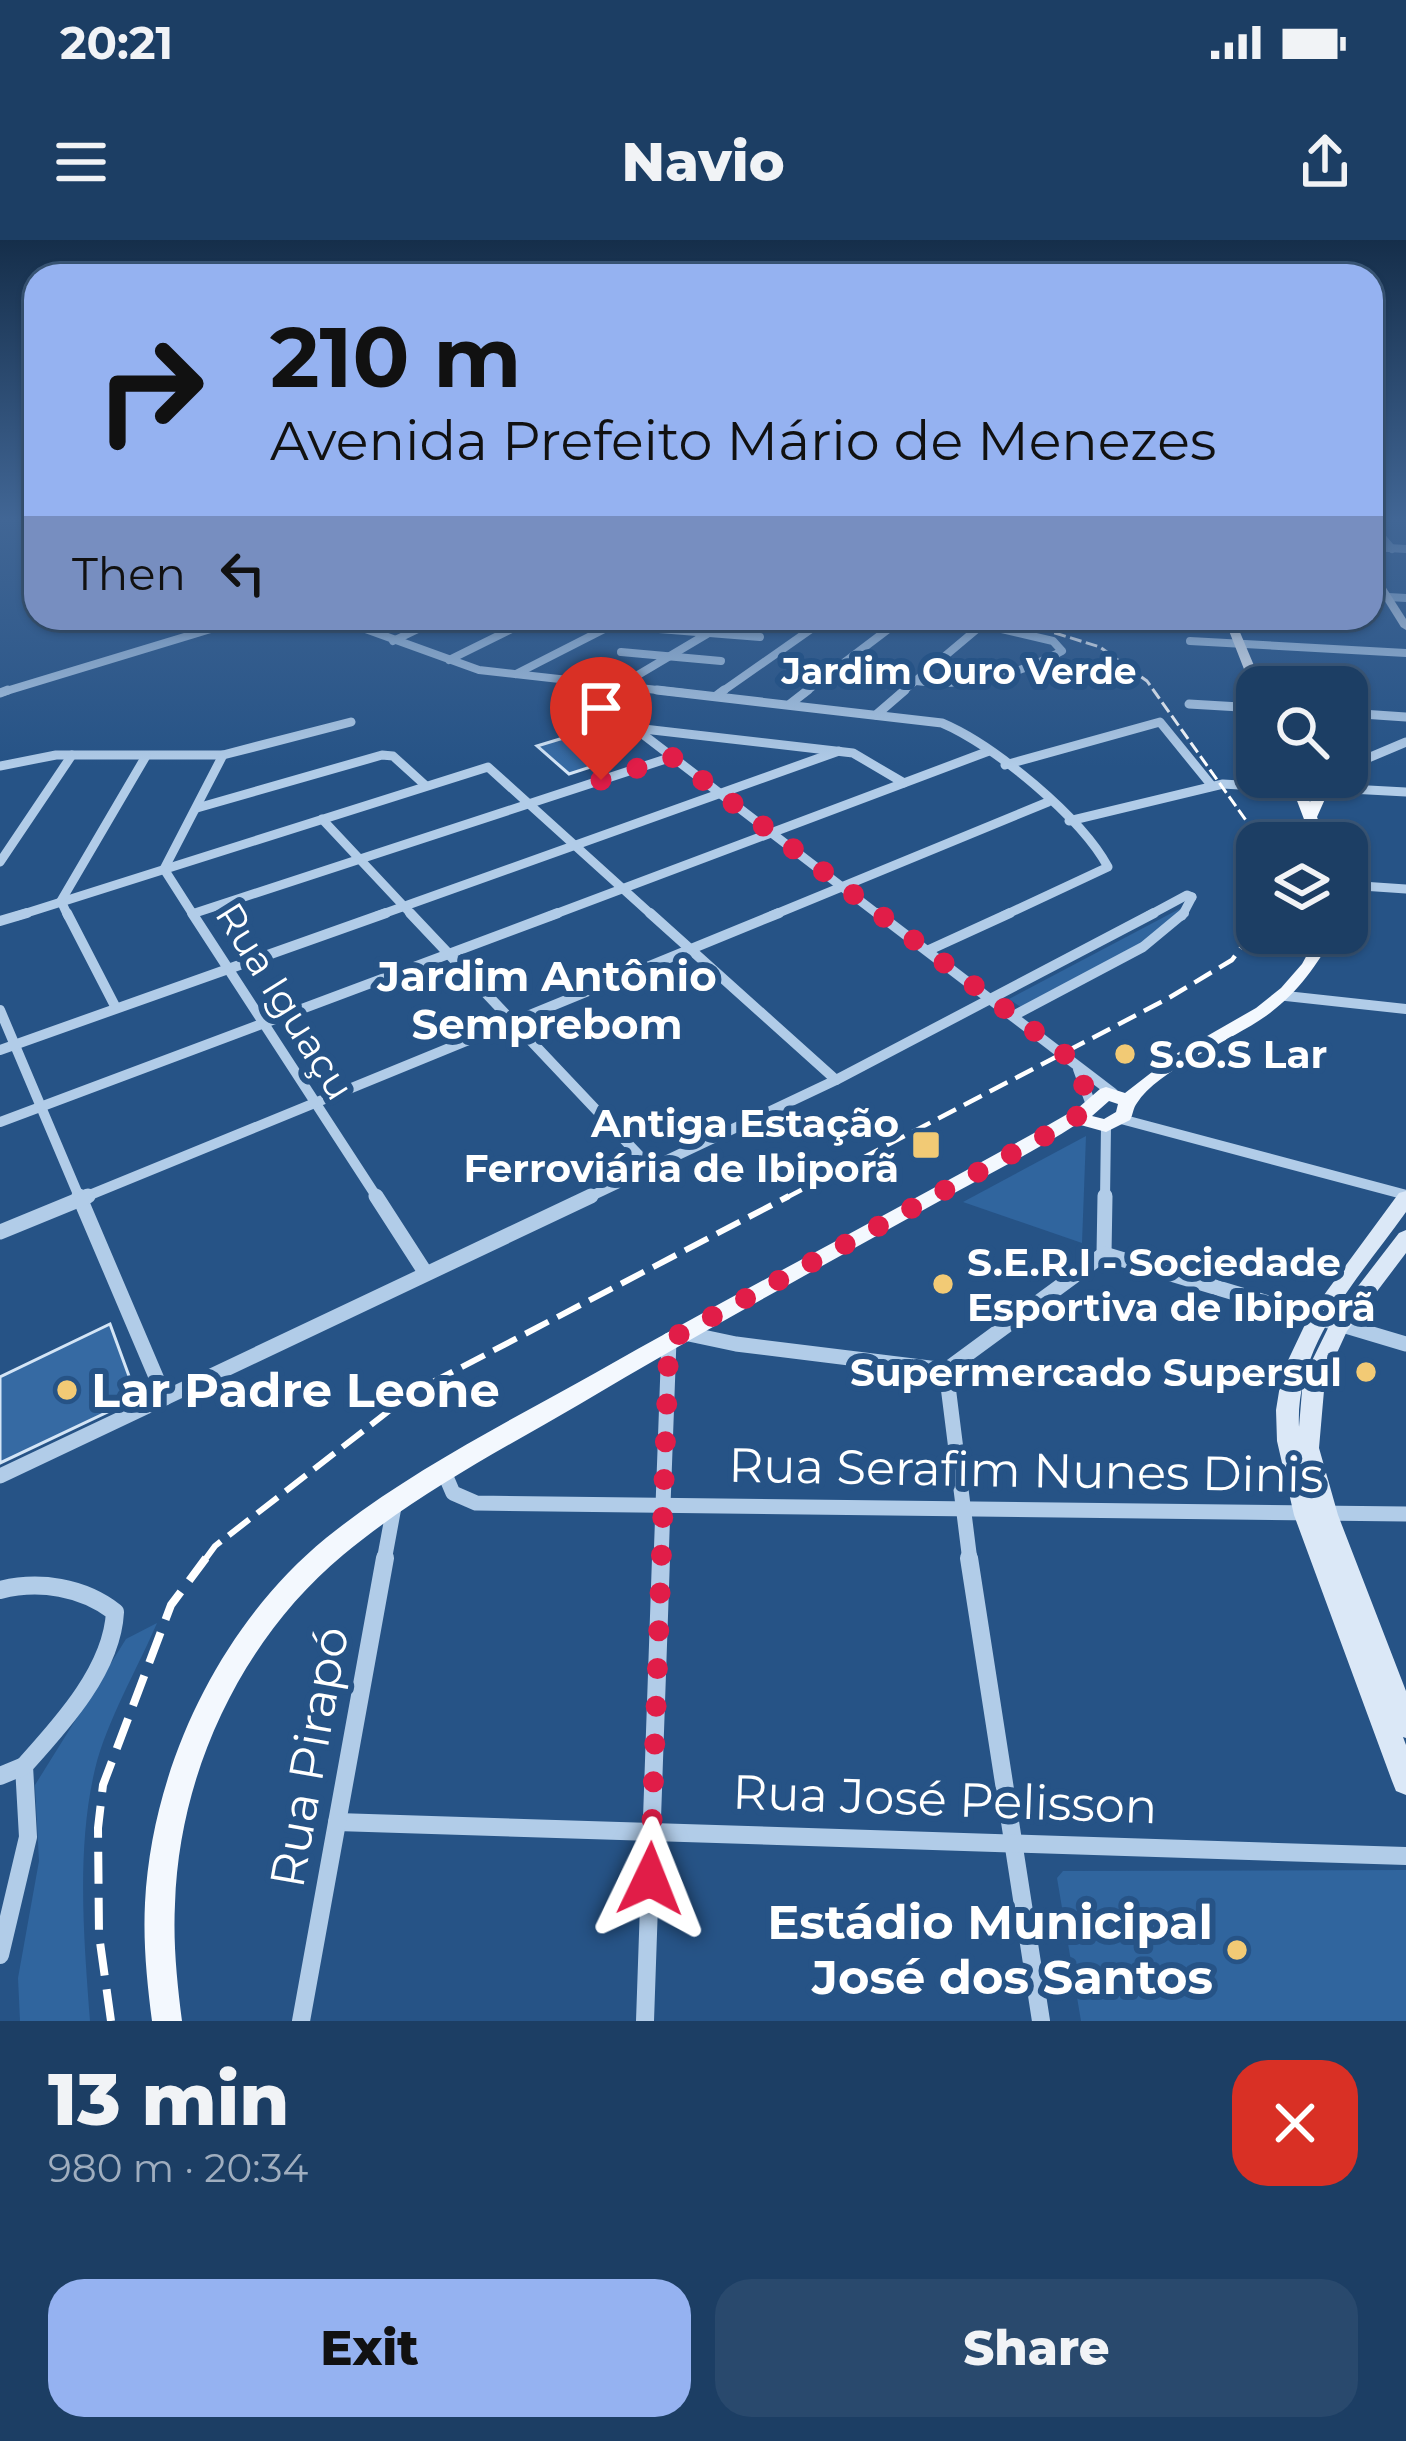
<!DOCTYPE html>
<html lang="en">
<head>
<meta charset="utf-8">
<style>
	:root { --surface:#1c3e64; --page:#29496d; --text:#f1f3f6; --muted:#a0aebf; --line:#3a5778; --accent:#95b2f1 }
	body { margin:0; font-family:Montserrat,sans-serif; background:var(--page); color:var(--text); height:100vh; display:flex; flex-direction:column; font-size:45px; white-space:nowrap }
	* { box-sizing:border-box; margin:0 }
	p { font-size:39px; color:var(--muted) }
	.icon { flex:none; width:66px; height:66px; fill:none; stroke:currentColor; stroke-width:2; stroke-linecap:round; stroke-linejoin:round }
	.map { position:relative; height:1781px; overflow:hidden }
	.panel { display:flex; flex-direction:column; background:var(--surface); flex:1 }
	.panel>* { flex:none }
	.banner { position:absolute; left:24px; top:24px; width:1359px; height:366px; border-radius:36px; box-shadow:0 3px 9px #0004,0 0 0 3px var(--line); background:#95b2f1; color:#111; overflow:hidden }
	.controls { position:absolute; left:1236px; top:426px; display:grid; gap:24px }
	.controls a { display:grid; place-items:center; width:132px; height:132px; border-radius:24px; background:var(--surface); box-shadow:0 3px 9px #0004,0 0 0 3px var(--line); font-size:60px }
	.pin { position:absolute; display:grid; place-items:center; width:102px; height:102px; color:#fff; margin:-123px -51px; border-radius:50% 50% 50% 0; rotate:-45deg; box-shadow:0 0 12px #0007 }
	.pin .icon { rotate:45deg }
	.me { position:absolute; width:132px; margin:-66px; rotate:2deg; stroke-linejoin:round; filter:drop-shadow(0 0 9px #0008) }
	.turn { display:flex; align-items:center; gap:42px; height:252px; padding:0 48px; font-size:54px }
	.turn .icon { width:156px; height:156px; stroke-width:2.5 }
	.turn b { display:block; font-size:84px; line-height:102px }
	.then { display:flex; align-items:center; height:114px; padding:0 48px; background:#0003; gap:24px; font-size:45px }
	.round { display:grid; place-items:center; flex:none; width:126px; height:126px; border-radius:36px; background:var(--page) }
	.head { display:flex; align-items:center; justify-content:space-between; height:204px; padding:0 48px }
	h1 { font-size:72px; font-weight:800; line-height:90px }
	.action { display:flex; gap:24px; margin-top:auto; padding:24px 48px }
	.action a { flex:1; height:138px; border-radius:36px; background:var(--accent); color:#111; font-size:48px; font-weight:800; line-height:138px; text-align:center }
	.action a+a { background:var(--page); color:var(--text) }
	.status { display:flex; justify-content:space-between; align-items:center; height:84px; padding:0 60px; background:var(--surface); direction:ltr }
	.status svg { height:33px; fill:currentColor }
	header { display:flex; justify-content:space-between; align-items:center; height:156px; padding:0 48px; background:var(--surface); font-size:54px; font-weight:800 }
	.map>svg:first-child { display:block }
	.green { fill:#30659e }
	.building { fill:#366aa3; stroke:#d4e5f6; stroke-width:3 }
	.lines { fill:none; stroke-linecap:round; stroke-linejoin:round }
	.street-far4 { stroke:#b1cce8; stroke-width:8 }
	.street-far3 { stroke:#b1cce8; stroke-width:9 }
	.street-far2 { stroke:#b1cce8; stroke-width:10 }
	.street-far1 { stroke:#b1cce8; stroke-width:15 }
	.street { stroke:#b1cce8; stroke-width:18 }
	.secondary { fill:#dbe8f7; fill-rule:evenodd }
	.primary { fill:#f3f8fe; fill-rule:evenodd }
	.rail-far3 { stroke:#fff; stroke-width:3; stroke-dasharray:12 4.5; stroke-linecap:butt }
	.rail-far2 { stroke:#fff; stroke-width:4.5; stroke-dasharray:20 9; stroke-linecap:butt }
	.rail-far1 { stroke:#fff; stroke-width:6; stroke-dasharray:26 10; stroke-linecap:butt }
	.rail { stroke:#fff; stroke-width:8; stroke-dasharray:32 14; stroke-linecap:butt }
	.route { stroke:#e11d48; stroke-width:21; stroke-dasharray:0 37.8 }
	.poi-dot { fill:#f2ca75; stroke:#265386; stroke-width:4.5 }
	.labels { text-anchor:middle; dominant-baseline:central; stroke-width:12; stroke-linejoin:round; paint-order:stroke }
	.far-neighbourhood-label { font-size:36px; font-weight:bold; fill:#fff; stroke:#265386 }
	.street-label { font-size:39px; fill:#fff; stroke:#265386 }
	.poi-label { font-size:39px; font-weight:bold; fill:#fff; stroke:#265386; text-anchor:start }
	.neighbourhood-label { font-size:42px; font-weight:bold; fill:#fff; stroke:#265386 }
	.near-poi-label { font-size:48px; font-weight:bold; fill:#fff; stroke:#265386; text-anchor:start }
	.near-street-label { font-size:48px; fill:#fff; stroke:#265386 }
</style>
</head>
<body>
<div class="status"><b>20:21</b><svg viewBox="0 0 49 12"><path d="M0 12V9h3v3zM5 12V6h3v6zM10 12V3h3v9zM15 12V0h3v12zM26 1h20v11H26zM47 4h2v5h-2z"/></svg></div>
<header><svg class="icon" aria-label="menu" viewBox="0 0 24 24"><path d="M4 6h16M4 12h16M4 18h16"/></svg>Navio<svg class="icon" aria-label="share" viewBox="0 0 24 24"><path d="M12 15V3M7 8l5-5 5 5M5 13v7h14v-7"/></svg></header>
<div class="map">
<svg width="1406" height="1781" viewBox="0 0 1406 1781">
	<rect width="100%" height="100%" fill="#265386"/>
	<g class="green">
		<polygon points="1183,667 1149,699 1022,768 1009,759"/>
		<polygon points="1086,896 1082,1003 963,962"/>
		<path d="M 157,1383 C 137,1430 107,1480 95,1529 C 76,1609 84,1700 90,1781 L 20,1781 L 18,1738 L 39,1621 L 35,1545 L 126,1399 Z"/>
		<polygon points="1406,1630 1406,1781 1081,1781 1057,1638 1063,1631"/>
	</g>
	<g class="building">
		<polygon points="570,496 603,523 569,534 537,506"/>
		<polygon points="110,1084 137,1158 0,1223 0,1137"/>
	</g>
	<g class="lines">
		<g class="street-far4">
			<polyline points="1371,284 1392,309"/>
			<polyline points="1371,307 1406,309"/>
			<polyline points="1371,356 1406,358"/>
			<polyline points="335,378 479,430 684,453"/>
			<polyline points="659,389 760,397"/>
			<polyline points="393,401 441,378"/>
			<polyline points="1190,401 1406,413"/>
			<polyline points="621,412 721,421"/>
			<polyline points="449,420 534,378"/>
			<polyline points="516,434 626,378"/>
			<polyline points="573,441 589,453"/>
			<path d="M 916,441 C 968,448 1016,436 1062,411 L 1053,401 L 955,378"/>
			<polyline points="621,445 734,378"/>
			<polyline points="0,453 247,378"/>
			<polyline points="720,453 827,378"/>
			<polyline points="804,453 903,378"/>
			<polyline points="901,453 983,384"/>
		</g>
		<g class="street-far3">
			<polyline points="585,450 880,676"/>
			<path d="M 657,450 L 942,483 C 994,505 1081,577 1108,627 L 1003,676"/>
			<polyline points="0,453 8,450"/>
			<polyline points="716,456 724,450"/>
			<polyline points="790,464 808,450"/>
			<polyline points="1189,464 1257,468"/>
			<polyline points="1347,473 1406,477"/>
			<polyline points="876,475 905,450"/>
			<polyline points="635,488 853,513 904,543"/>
			<polyline points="1005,525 1160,482 1212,546"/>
			<polyline points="0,526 56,515 223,515 351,482"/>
			<polyline points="1347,527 1406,502"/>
			<polyline points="1321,537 1350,549 1406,552"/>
			<polyline points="197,568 382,515 393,516 425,545"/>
			<polyline points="322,579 413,676"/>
			<polyline points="1069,581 1223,544 1322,550 1329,547 1332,537"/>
			<polyline points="0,622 72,515"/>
			<polyline points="1347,645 1406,649"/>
			<polyline points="195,673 672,517"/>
			<polyline points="17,676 488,527 653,676"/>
			<polyline points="68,676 61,661 146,516"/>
			<polyline points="194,676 164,629 223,515"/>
			<polyline points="377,676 839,511"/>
			<polyline points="550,676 989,511"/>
			<polyline points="771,676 1048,562"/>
			<polyline points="1148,676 1187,655 1192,657"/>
			<polyline points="1182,676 1192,657"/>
		</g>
		<g class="street-far2">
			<polyline points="67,673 116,768"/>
			<polyline points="192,673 378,959"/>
			<polyline points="410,673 652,929"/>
			<polyline points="650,673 836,840"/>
			<polyline points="877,673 1113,853"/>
			<polyline points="0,681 27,673"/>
			<polyline points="929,710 1010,673"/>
			<polyline points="1286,756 1406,769"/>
			<polyline points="0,770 80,959"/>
			<polyline points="1013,776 1143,707 1184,673"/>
			<polyline points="0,810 386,673"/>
			<polyline points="1078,829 1090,862"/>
			<polyline points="1121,879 1406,955"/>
			<polyline points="0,882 558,673"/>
			<polyline points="80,959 779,673"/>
			<polyline points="585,959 836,840 1154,673"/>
			<polyline points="1105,959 1106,886"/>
		</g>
		<g class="street-far1">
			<polyline points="79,956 165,1158"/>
			<polyline points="376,956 425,1032"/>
			<polyline points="0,992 88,956"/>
			<polyline points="1104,1014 1406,1104"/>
			<polyline points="1104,1014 1105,956"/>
			<polyline points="684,1093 736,1104 946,1130 1104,1014"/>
			<polyline points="946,1130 970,1321"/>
			<polyline points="444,1232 453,1253 476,1263 1406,1274"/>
			<polyline points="0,1236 591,956"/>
			<polyline points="384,1321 394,1267"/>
			<polyline points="661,1321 669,1100"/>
		</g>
		<g class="street">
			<polyline points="969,1318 1041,1781"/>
			<path d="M 0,1350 C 39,1340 83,1347 115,1372 C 112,1430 61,1485 24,1526 L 28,1597 L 0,1715"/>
			<polyline points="0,1536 24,1526"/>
			<polyline points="337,1582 1406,1616"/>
			<polyline points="301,1781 385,1318"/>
			<polyline points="645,1781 661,1318"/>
		</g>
		<g class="secondary">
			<polygon points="1371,328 1374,329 1406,379 1406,390 1401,387 1371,339"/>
			<path d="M 1406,951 L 1406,972 C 1360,1037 1295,1103 1299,1187 L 1303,1139 L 1332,1080 L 1399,993 L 1406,990 L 1406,1013 L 1347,1091 L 1325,1139 L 1319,1208 L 1338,1275 L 1406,1451 L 1406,1498 L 1403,1497 L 1406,1505 L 1406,1555 L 1396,1551 L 1392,1541 L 1294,1275 L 1277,1201 L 1276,1170 L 1282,1133 L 1310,1074 L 1399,953 Z"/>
		</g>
		<g class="primary">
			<polygon points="1224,378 1234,378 1263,447 1257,447 1257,450 1251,447"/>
			<polygon points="1288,537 1300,537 1310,562 1317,547 1329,550 1317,577 1327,603 1313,603"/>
			<path d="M 1319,693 L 1335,693 C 1317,725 1299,751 1270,773 C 1236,799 1158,829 1137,863 C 1133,868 1133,875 1130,880 L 1106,892 L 1077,884 C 1029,915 977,940 927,968 C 811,1032 694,1096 580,1164 C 499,1211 415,1255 343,1315 C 242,1399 179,1532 175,1664 C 173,1703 177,1742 182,1781 L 152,1781 C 147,1742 143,1703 145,1663 C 152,1527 220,1385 326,1298 C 408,1232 506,1183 597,1132 C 742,1050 890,973 1036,892 L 1078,868 L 1100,849 L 1106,847 L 1125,853 L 1174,815 L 1256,768 L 1281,748 L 1302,724 ZM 1109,861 L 1118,864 L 1116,872 L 1104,879 L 1092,876 Z"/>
		</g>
		<polyline class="rail-far3" points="1007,378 1100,407 1147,441 1262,603"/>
		<polyline class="rail-far2" points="784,959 1167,759 1232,720 1257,686"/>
		<polyline class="rail-far1" points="204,1321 215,1306 412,1153 789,956"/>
		<polyline class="rail" points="111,1781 99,1695 98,1588 103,1545 171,1365 206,1318"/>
	</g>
	<linearGradient id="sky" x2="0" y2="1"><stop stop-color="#152e4a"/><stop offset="0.53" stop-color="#416695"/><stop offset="1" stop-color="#416695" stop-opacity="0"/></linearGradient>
	<rect width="1406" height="527" fill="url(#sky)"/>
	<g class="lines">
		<polyline class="route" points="601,540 672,517 1075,822 1090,862 1082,873 1052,892 669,1100 650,1639"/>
	</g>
	<g class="poi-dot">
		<circle cx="1125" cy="814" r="12"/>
		<rect x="911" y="890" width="30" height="30" rx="6"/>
		<circle cx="943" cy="1044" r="12"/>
		<circle cx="1366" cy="1132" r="12"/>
		<circle cx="67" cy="1150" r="12"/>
		<circle cx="1237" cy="1710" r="12"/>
	</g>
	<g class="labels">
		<g class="far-neighbourhood-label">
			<text x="959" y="431">Jardim Ouro Verde</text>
		</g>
		<g class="street-label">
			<text transform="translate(285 761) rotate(58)">Rua Iguaçu</text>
		</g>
		<g class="poi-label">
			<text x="1149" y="814">S.O.S Lar</text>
			<text x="899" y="883" text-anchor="end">Antiga Estação<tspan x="899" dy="45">Ferroviária de Ibiporã</tspan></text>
			<text x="967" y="1022">S.E.R.I - Sociedade<tspan x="967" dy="45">Esportiva de Ibiporã</tspan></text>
			<text x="1342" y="1132" text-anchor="end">Supermercado Supersul</text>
		</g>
		<g class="neighbourhood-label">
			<text x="547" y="736">Jardim Antônio<tspan x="547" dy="48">Semprebom</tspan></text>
		</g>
		<g class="near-poi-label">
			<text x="91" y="1150">Lar Padre Leone</text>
			<text x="1213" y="1682" text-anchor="end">Estádio Municipal<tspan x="1213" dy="55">José dos Santos</tspan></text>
		</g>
		<g class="near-street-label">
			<text transform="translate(1026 1230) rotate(1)">Rua Serafim Nunes Dinis</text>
			<text transform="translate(309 1517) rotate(-80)">Rua Pirapó</text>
			<text transform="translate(945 1559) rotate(2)">Rua José Pelisson</text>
		</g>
	</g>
</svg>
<div class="controls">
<a><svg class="icon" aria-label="search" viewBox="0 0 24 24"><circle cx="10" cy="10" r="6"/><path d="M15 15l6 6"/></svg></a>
<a><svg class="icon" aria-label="layers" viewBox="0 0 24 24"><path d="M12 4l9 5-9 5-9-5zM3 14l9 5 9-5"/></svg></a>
</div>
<div class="pin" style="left:601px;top:540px;background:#d93025"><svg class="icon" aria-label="arrive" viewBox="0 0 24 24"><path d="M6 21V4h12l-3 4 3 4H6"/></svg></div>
<svg class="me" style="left:650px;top:1639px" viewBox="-20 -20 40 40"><path d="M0-17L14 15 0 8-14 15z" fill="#e11d48" stroke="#fff" stroke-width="4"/></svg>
<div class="banner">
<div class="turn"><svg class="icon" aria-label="right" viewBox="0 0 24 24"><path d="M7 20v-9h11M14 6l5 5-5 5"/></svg><div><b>210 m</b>Avenida Prefeito Mário de Menezes</div></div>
<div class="then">Then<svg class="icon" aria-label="left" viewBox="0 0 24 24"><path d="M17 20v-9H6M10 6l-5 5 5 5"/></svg></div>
</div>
</div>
<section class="panel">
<div class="head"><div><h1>13 min</h1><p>980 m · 20:34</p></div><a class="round" style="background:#d93025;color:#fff"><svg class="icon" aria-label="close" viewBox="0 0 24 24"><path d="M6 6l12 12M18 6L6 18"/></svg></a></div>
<div class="action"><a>Exit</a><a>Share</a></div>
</section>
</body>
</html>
